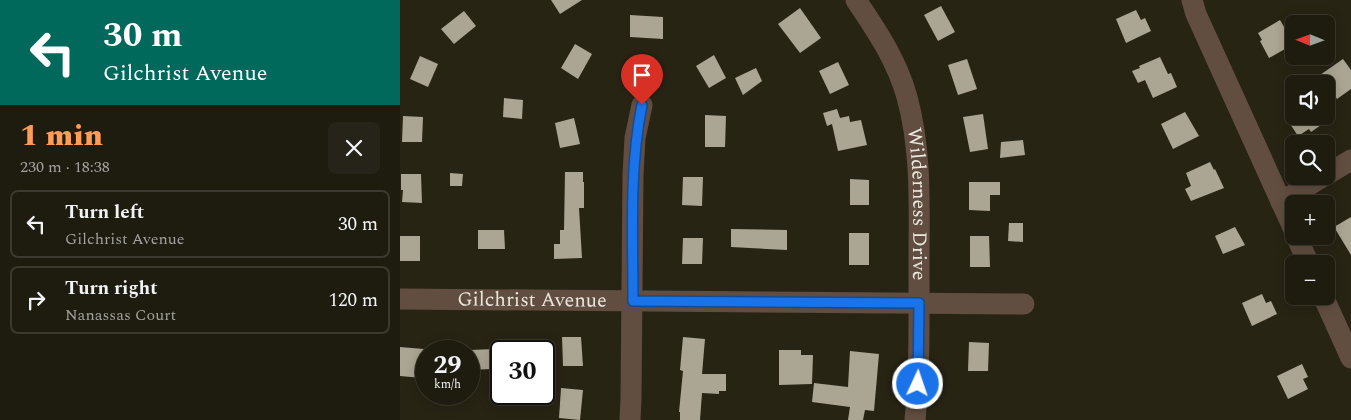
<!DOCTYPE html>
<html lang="en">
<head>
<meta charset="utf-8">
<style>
	:root { --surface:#1e1b0f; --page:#262418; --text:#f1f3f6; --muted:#a1a19e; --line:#3c392f; --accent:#fe9c58 }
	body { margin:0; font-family:Spectral,serif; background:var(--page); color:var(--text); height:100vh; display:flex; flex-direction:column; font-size:19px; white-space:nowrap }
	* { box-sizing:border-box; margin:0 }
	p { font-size:16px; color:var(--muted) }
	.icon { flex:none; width:28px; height:28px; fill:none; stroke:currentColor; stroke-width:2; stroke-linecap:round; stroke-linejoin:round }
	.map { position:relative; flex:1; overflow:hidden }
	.side { display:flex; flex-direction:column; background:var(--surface); width:400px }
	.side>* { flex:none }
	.hud { background:#00695c; color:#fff; overflow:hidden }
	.needle { width:32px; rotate:271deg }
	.controls { position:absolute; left:885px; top:15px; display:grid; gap:10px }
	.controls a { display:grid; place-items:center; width:50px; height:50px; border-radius:8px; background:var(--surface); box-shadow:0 2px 12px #0003,0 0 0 1px var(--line); font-size:25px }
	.speed { position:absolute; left:15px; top:340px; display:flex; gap:10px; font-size:25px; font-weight:700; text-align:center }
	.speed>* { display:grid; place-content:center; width:65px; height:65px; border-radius:50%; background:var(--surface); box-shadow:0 2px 12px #0003,0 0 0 1px var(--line); line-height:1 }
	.speed small { font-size:12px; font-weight:400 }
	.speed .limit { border:2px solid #111; border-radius:8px; background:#fff; color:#111 }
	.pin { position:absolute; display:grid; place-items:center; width:42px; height:42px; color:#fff; margin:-51px -21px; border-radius:50% 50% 50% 0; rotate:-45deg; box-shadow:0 0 5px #0007 }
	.pin .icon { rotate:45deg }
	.me { position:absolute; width:55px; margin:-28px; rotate:3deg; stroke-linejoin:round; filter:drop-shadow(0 0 4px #0008) }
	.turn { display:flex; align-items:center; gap:18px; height:105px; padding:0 20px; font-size:22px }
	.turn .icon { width:65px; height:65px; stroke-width:2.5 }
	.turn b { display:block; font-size:35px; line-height:42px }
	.round { display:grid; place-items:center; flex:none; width:52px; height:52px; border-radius:8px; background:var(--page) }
	.headline { display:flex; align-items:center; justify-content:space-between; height:85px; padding:0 20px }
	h1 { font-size:30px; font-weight:800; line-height:38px; color:var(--accent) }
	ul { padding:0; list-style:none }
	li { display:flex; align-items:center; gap:15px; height:68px; margin:0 10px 8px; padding:0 10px; border:2px solid var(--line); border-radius:8px }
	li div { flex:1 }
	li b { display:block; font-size:19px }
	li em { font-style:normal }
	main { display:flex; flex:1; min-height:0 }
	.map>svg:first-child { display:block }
	.building { fill:#aba693 }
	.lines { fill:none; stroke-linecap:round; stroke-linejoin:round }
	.minor { stroke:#614e41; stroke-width:21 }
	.route-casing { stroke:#114b97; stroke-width:12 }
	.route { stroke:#1a73e8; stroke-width:9 }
	.labels { text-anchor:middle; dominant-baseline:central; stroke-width:5; stroke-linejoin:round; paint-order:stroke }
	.street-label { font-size:20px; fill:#eae7dd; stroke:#1e1a0b }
</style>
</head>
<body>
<main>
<section class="side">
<div class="hud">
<div class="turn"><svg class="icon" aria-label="left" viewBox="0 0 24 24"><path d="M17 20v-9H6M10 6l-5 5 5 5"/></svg><div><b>30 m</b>Gilchrist Avenue</div></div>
</div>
<div class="headline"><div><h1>1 min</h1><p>230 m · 18:38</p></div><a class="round"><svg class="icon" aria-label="close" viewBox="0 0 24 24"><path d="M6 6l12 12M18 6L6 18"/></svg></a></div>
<ul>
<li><svg class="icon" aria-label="left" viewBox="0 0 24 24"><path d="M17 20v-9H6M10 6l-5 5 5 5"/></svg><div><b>Turn left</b><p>Gilchrist Avenue</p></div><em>30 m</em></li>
<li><svg class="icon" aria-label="right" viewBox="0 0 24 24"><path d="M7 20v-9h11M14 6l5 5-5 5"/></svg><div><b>Turn right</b><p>Nanassas Court</p></div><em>120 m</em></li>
</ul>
</section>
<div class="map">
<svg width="951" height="420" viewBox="0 0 951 420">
	<rect width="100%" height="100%" fill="#282414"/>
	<g class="building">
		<polygon points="151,0 182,0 160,14"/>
		<polygon points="541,6 555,32 538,41 524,15"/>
		<polygon points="400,8 421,38 400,53 378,24"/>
		<polygon points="736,10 741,20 745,18 751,31 726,43 716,19"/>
		<polygon points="64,11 76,26 54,44 41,29"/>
		<polygon points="230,15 263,17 263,39 230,37"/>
		<polygon points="880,20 887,32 894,28 894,44 869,58 860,41 862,40 858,33"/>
		<polygon points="175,44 192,54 178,79 161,68"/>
		<polygon points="314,55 326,78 309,88 296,66"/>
		<polygon points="20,56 38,64 28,87 10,79"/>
		<polygon points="760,57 768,74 771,73 777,87 753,98 745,80 738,83 732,71 740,68 739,66"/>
		<polygon points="567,59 577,89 558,95 548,65"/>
		<polygon points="943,59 951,70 951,89 937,99 920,75"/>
		<polygon points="438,62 449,85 430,94 419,71"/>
		<polygon points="356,68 362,81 343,95 335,78"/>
		<polygon points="104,98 123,100 122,119 103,117"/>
		<polygon points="437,109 440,118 449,116 450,122 461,120 467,145 438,151 432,124 427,126 423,113"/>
		<polygon points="785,112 799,136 773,149 761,124"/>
		<polygon points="583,114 588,149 570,152 563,117"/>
		<polygon points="305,115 326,116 325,147 305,147"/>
		<polygon points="3,116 23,117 22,142 2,142"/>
		<polygon points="885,116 934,116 911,132 909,129 898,136"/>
		<polygon points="174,118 180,144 160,148 155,123"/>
		<polygon points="623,140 625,155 600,158 601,142"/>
		<polygon points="810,162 814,170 815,169 824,188 791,201 785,189 791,186 786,173"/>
		<polygon points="165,172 183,172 183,182 184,182 184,208 179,208 182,258 154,259 154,244 160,244 160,230 164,230"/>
		<polygon points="50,173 63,174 62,186 50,186"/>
		<polygon points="1,174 21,174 22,203 2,202 3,190 1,190"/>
		<polygon points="283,177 303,177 302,206 282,205"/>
		<polygon points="450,179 469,180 469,205 450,205"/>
		<polygon points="569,182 600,182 600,195 590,195 590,211 569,210"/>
		<polygon points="951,217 951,255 934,227"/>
		<polygon points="609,223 623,223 623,242 608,241"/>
		<polygon points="835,227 845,245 823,254 815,236"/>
		<polygon points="331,229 387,230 387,250 331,247"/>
		<polygon points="78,230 104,230 105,249 78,249"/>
		<rect x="449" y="233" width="20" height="32"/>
		<rect x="0" y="236" width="20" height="25"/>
		<polygon points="570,236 589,236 590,267 570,267"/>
		<polygon points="283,238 303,238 302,264 282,264"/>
		<polygon points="862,294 866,303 871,301 877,314 852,326 842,303"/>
		<polygon points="162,337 181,337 183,366 163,366"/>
		<polygon points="283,337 305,339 302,374 326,374 326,391 319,391 319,394 302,393 300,420 280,420 280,412 279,412 283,371 280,370"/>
		<polygon points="569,342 589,343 588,371 568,371"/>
		<polygon points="0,347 24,349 22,378 0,376"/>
		<polygon points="96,349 96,367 92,367 92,369 69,370 69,350"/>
		<polygon points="379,350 401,350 401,355 413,355 412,384 379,385"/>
		<polygon points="450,351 479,354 474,411 465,410 463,420 448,420 450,407 412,402 414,383 448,387"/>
		<polygon points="902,364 908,377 903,379 908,389 888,399 877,376"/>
		<polygon points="161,388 183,390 180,420 159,418"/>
	</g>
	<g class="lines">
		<g class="minor">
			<path id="s1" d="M 456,0 C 477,31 497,61 507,97 C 522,152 519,208 519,264 C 519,316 520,368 515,420"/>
			<polyline points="792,0 796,14 894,230"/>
			<polyline points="926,175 951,160"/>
			<polyline points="881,202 924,176"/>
			<polyline points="896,236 909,264"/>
			<polyline points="923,296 951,358"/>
			<path id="s2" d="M 0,299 L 624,304"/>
			<polyline points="230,420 231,399 233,175 235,138 242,105"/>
		</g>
	</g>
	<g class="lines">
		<defs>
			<path id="route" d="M 242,105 C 229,169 233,236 233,301 L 519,303 L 518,384"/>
		</defs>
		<use href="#route" class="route-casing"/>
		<use href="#route" class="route"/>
	</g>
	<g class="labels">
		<g class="street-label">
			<text stroke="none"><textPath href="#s1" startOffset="218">Wilderness Drive</textPath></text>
			<text stroke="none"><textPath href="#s2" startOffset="132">Gilchrist Avenue</textPath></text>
		</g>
	</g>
</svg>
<div class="controls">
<a><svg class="needle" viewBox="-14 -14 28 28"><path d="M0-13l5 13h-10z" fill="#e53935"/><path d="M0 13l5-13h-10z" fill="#a1a19e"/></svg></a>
<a><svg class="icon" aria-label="sound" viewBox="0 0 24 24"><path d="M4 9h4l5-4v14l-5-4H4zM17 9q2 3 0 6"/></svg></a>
<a><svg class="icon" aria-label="search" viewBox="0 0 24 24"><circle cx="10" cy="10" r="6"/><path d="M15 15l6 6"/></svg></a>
<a>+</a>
<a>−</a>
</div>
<div class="speed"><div>29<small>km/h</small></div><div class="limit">30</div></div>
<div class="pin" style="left:242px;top:105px;background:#d93025"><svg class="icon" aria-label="arrive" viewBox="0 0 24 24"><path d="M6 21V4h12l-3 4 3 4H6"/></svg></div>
<svg class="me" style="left:518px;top:384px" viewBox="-20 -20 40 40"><circle r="17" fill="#1a73e8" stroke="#fff" stroke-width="3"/><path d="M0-11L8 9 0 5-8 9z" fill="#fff"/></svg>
</div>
</main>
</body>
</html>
